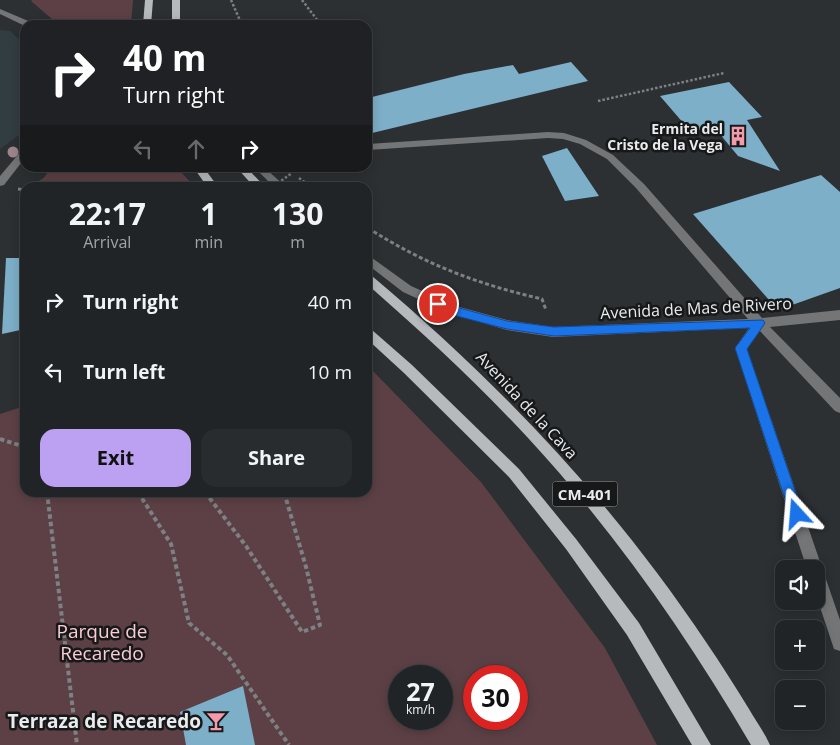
<!DOCTYPE html>
<html lang="en">
<head>
<meta charset="utf-8">
<style>
	:root { --surface:#212426; --page:#292c2e; --text:#f1f3f6; --muted:#a2a4a7; --line:#3e4143; --accent:#bca0f2 }
	body { margin:0; font-family:"Open Sans",sans-serif; background:var(--page); color:var(--text); height:100vh; display:flex; flex-direction:column; font-size:19px; white-space:nowrap }
	* { box-sizing:border-box; margin:0 }
	p { font-size:16px; color:var(--muted) }
	.icon { flex:none; width:28px; height:28px; fill:none; stroke:currentColor; stroke-width:2; stroke-linecap:round; stroke-linejoin:round }
	.map { position:relative; flex:1; overflow:hidden }
	.drawer { position:absolute; left:20px; top:182px; width:352px; height:315px; display:flex; flex-direction:column; background:var(--surface); border-radius:15px; box-shadow:0 2px 12px #0003,0 0 0 1px var(--line) }
	.drawer>* { flex:none }
	.hud { position:absolute; left:20px; top:20px; width:352px; height:152px; border-radius:15px; box-shadow:0 2px 12px #0003,0 0 0 1px var(--line); background:#202124; color:#fff; overflow:hidden }
	.controls { position:absolute; left:775px; top:560px; display:grid; gap:10px }
	.controls a { display:grid; place-items:center; width:50px; height:50px; border-radius:10px; background:var(--surface); box-shadow:0 2px 12px #0003,0 0 0 1px var(--line); font-size:25px }
	.speed { position:absolute; left:388px; top:665px; display:flex; gap:10px; font-size:25px; font-weight:700; text-align:center }
	.speed>* { display:grid; place-content:center; width:65px; height:65px; border-radius:50%; background:var(--surface); box-shadow:0 2px 12px #0003,0 0 0 1px var(--line); line-height:1 }
	.speed small { font-size:12px; font-weight:400 }
	.speed .limit { border:8px solid #d22; background:#fff; color:#111 }
	.pin { position:absolute; display:grid; place-items:center; width:42px; height:42px; color:#fff; margin:-21px; border:2px solid #fff; border-radius:50%; box-shadow:0 1px 5px #0007 }
	.me { position:absolute; width:55px; margin:-28px; rotate:341deg; stroke-linejoin:round; filter:drop-shadow(0 0 4px #0008) }
	.turn { display:flex; align-items:center; gap:18px; height:105px; padding:0 20px; font-size:22px }
	.turn .icon { width:65px; height:65px; stroke-width:2.5 }
	.turn b { display:block; font-size:35px; line-height:42px }
	.lanes { display:flex; align-items:center; height:48px; padding:0 20px; background:#0003; justify-content:center; gap:25px; direction:ltr }
	.lanes .off { opacity:.35 }
	.eta { display:flex; justify-content:space-evenly; align-items:center; height:85px; text-align:center }
	.eta b { font-size:30px; font-weight:700; line-height:35px }
	.action { display:flex; gap:10px; margin-top:auto; padding:10px 20px }
	.action a { flex:1; height:58px; border-radius:15px; background:var(--accent); color:#111; font-size:20px; font-weight:700; line-height:58px; text-align:center }
	.action a+a { background:var(--page); color:var(--text) }
	ul { padding:0; list-style:none }
	li { display:flex; align-items:center; gap:15px; height:70px; padding:0 20px }
	li div { flex:1 }
	li b { display:block; font-size:19px }
	li em { font-style:normal }
	.map>svg:first-child { display:block }
	.built { fill:#323d42 }
	.green { fill:#5c4045; fill-rule:evenodd }
	.building { fill:#7dafc8 }
	.lines { fill:none; stroke-linecap:round; stroke-linejoin:round }
	.path-far2 { stroke:#7d8183; stroke-width:2.5; stroke-dasharray:2.5 2; stroke-linecap:butt }
	.path-far1 { stroke:#7d8183; stroke-width:3; stroke-dasharray:4 2.5; stroke-linecap:butt }
	.path { stroke:#7d8183; stroke-width:4; stroke-dasharray:4.5 3; stroke-linecap:butt }
	.minor { fill:#737576; fill-rule:evenodd }
	.major { fill:#b6babc; fill-rule:evenodd }
	.path-bridge-far1 { stroke:#7d8183; stroke-width:2.5; stroke-dasharray:2.5 2; stroke-linecap:butt }
	.path-bridge { stroke:#7d8183; stroke-width:3; stroke-dasharray:4 2.5; stroke-linecap:butt }
	.tree { fill:#9e858b }
	.route { fill:#1a73e8; stroke:#114b97 }
	.labels { text-anchor:middle; dominant-baseline:central; stroke-width:5; stroke-linejoin:round; paint-order:stroke }
	.far-poi-label { font-size:14px; font-weight:bold; fill:#e9ebed; stroke:#161819; text-anchor:end }
	.shield { fill:#161819; stroke:#aaacad; stroke-width:1 }
	.shield-label { font-size:15px; font-weight:bold; fill:#e9ebed }
	.street-label { font-size:16px; fill:#e9ebed; stroke:#161819 }
	.near-park-label { font-size:19px; fill:#fccbd3; stroke:#161819 }
	.near-poi-label { font-size:19px; font-weight:bold; fill:#e9ebed; stroke:#161819; text-anchor:end }
</style>
</head>
<body>
<div class="map">
<svg width="840" height="745" viewBox="0 0 840 745">
	<rect width="100%" height="100%" fill="#2c3033"/>
	<polygon class="built" points="0,30 10,31 25,45 25,126 19,135 0,149"/>
	<g class="green">
		<polygon points="32,0 133,0 131,25 59,25 31,1"/>
		<path d="M 45,168 L 177,168 L 195,187 L 28,187 C 35,181 45,181 48,171 L 44,169 Z"/>
		<path d="M 371,369 L 481,482 L 605,648 L 657,745 L 0,745 L 0,414 L 25,406 L 25,492 L 368,492 L 368,371 ZM 399,676 L 441,676 L 441,719 L 399,719 ZM 474,676 L 516,676 L 516,719 L 474,719 Z"/>
	</g>
	<g class="building">
		<polygon points="571,62 588,81 368,134 368,98 464,74 513,65 519,74"/>
		<polygon points="729,82 762,117 747,120 780,171 738,156 714,127 691,132 660,96"/>
		<polygon points="567,148 599,196 565,201 542,156"/>
		<polygon points="821,175 840,192 840,288 778,310 693,214"/>
		<polygon points="6,258 25,258 25,329 2,334"/>
		<polygon points="243,686 255,745 186,745 180,712"/>
	</g>
	<g class="lines">
		<g class="path-far2">
			<polyline points="231,0 242,25"/>
			<polyline points="302,0 321,25"/>
			<polyline points="598,101 724,73"/>
			<polyline points="299,178 310,186"/>
		</g>
		<g class="path-far1">
			<polyline points="308,185 312,188"/>
			<polyline points="18,189 25,190"/>
			<path d="M 368,228 C 424,264 477,284 542,299 L 546,310"/>
		</g>
		<g class="path">
			<polyline points="0,439 25,447"/>
			<polyline points="47,492 77,745"/>
			<polyline points="138,492 171,544 189,623 227,655 289,745"/>
			<polyline points="205,492 246,546 302,632 320,625 306,567 284,492"/>
		</g>
		<g class="minor">
			<polygon points="0,9 33,23 34,25 25,26 0,14"/>
			<polygon points="548,132 564,133 586,140 613,155 644,184 762,318 840,310 840,320 770,327 840,398 840,413 835,411 760,331 747,349 840,620 840,651 834,649 816,595 816,569 807,569 735,348 749,328 553,337 507,330 449,313 403,292 368,265 368,255 411,286 456,306 507,320 553,327 748,319 636,188 607,159 580,144 563,139 548,138 368,150 368,144"/>
			<polygon points="25,149 25,158 4,185 0,186 0,176 22,150"/>
			<polygon points="255,168 265,168 287,188 275,188"/>
		</g>
		<g class="major">
			<polygon points="145,0 153,0 151,25 143,25"/>
			<rect x="172" y="0" width="8" height="25"/>
			<polygon points="194,168 204,168 219,188 208,188"/>
			<polygon points="237,168 247,168 266,188 255,188"/>
			<path d="M 368,275 L 372,276 C 502,386 611,500 706,642 C 721,664 735,686 749,709 C 756,721 764,732 770,745 L 751,745 C 687,636 615,532 529,439 C 478,384 424,334 368,285 Z"/>
			<polygon points="368,328 372,330 412,365 519,469 576,539 639,623 711,745 692,745 627,635 566,549 509,477 404,373 368,340"/>
		</g>
		<polyline class="path-bridge-far1" points="274,186 292,173"/>
		<polyline class="path-bridge" points="271,188 275,185"/>
	</g>
	<circle class="tree" cx="13" cy="152" r="5.5"/>
	<polygon class="route" points="438,299 456,307 507,321 554,327 763,320 765,323 763,326 747,349 803,514 801,518 797,520 792,518 790,514 735,348 750,328 554,336 507,329 453,315 434,306 433,304 434,301"/>
	<defs>
		<symbol id="building-bare" viewBox="-9 -9 18 18"><path d="M-4-6H4V6H1V3H-1V6H-4ZM-2.5-4.3h1.7v1.8h-1.7ZM.8-4.3h1.7v1.8H.8ZM-2.5-1h1.7V.8h-1.7ZM.8-1h1.7V.8H.8Z" fill="#f39aab" stroke="#161819" stroke-width="2.5" paint-order="stroke"/></symbol>
		<symbol id="bar-bare" viewBox="-9 -9 18 18"><path d="M-6-5H6L.8 .8V4.5H3.5V6h-7V4.5H-.8V.8Z" fill="#f39aab" stroke="#161819" stroke-width="2.5" paint-order="stroke"/></symbol>
	</defs>
	<g fill-rule="evenodd">
		<use href="#building-bare" x="724" y="122" width="28" height="28"/>
		<use href="#bar-bare" x="202" y="707" width="28" height="28"/>
	</g>
	<g class="labels">
		<g class="far-poi-label">
			<text x="723" y="128">Ermita del<tspan x="723" dy="16">Cristo de la Vega</tspan></text>
		</g>
		<rect class="shield" x="552.5" y="481.5" width="65" height="25" rx="4"/>
		<g class="shield-label">
			<text x="585" y="494">CM-401</text>
		</g>
		<g class="street-label">
			<text transform="translate(696 308) rotate(-3)">Avenida de Mas de Rivero</text>
			<text transform="translate(527 405) rotate(47)">Avenida de la Cava</text>
		</g>
		<g class="near-park-label">
			<text x="102" y="631">Parque de<tspan x="102" dy="22">Recaredo</tspan></text>
		</g>
		<g class="near-poi-label">
			<text x="201" y="721">Terraza de Recaredo</text>
		</g>
	</g>
</svg>
<div class="controls">
<a><svg class="icon" aria-label="sound" viewBox="0 0 24 24"><path d="M4 9h4l5-4v14l-5-4H4zM17 9q2 3 0 6"/></svg></a>
<a>+</a>
<a>−</a>
</div>
<div class="speed"><div>27<small>km/h</small></div><div class="limit">30</div></div>
<div class="pin" style="left:438px;top:304px;background:#d93025"><svg class="icon" aria-label="arrive" viewBox="0 0 24 24"><path d="M6 21V4h12l-3 4 3 4H6"/></svg></div>
<svg class="me" style="left:797px;top:514px" viewBox="-20 -20 40 40"><path d="M0-17L14 15 0 8-14 15z" fill="#1a73e8" stroke="#fff" stroke-width="4"/></svg>
<div class="hud">
<div class="turn"><svg class="icon" aria-label="right" viewBox="0 0 24 24"><path d="M7 20v-9h11M14 6l5 5-5 5"/></svg><div><b>40 m</b>Turn right</div></div>
<div class="lanes"><svg class="icon off" aria-label="left" viewBox="0 0 24 24"><path d="M17 20v-9H6M10 6l-5 5 5 5"/></svg><svg class="icon off" aria-label="ahead" viewBox="0 0 24 24"><path d="M12 20V5M6 11l6-6 6 6"/></svg><svg class="icon" aria-label="right" viewBox="0 0 24 24"><path d="M7 20v-9h11M14 6l5 5-5 5"/></svg></div>
</div>
<section class="drawer">
<div class="eta">
<div><b>22:17</b><p>Arrival</p></div>
<div><b>1</b><p>min</p></div>
<div><b>130</b><p>m</p></div>
</div>
<ul>
<li><svg class="icon" aria-label="right" viewBox="0 0 24 24"><path d="M7 20v-9h11M14 6l5 5-5 5"/></svg><div><b>Turn right</b></div><em>40 m</em></li>
<li><svg class="icon" aria-label="left" viewBox="0 0 24 24"><path d="M17 20v-9H6M10 6l-5 5 5 5"/></svg><div><b>Turn left</b></div><em>10 m</em></li>
</ul>
<div class="action"><a>Exit</a><a>Share</a></div>
</section>
</div>
</body>
</html>
